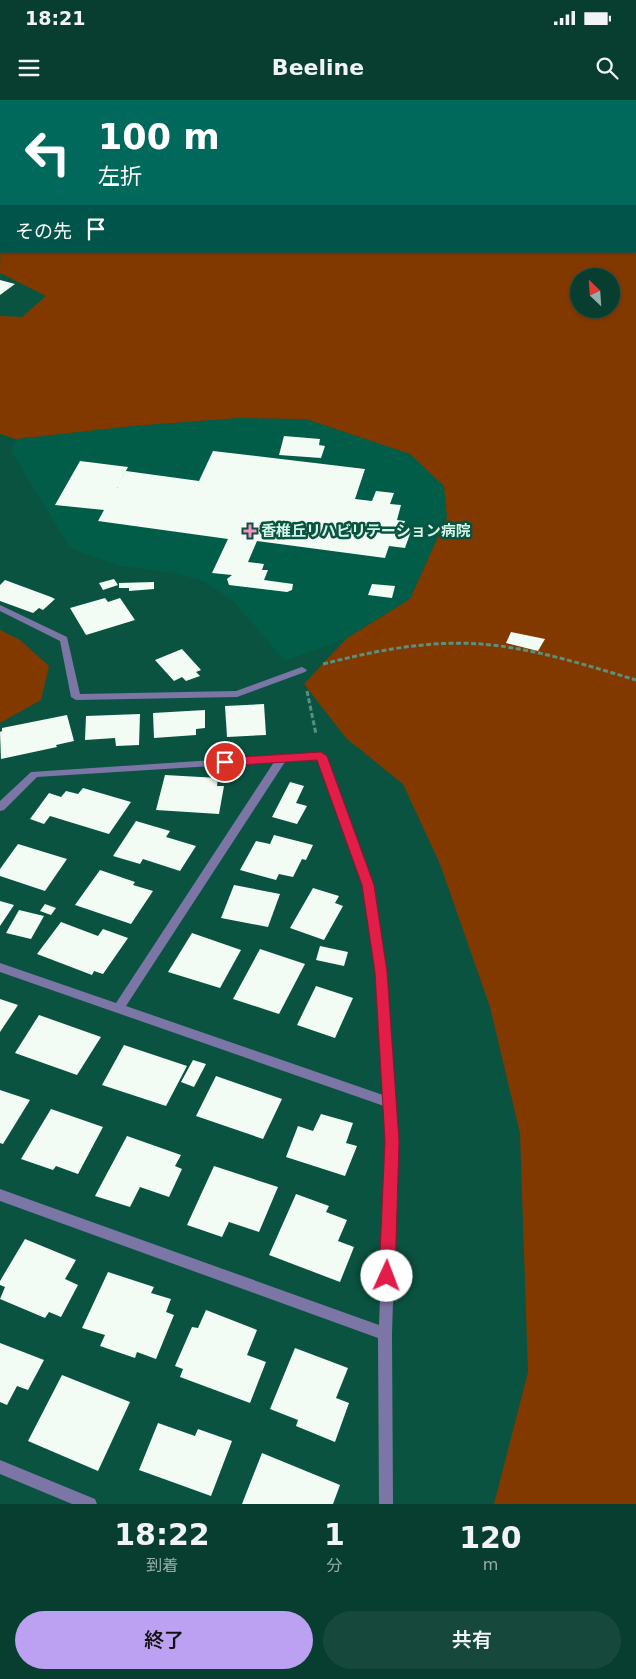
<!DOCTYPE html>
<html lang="ja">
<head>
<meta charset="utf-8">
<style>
	:root { --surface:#083e30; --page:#16493c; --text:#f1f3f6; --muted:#98aeab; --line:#29574c; --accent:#bca0f2 }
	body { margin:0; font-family:"DejaVu Sans","Noto Sans JP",sans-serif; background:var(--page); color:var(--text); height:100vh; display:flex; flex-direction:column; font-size:19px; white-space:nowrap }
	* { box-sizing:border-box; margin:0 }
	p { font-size:16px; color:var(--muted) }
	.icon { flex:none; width:28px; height:28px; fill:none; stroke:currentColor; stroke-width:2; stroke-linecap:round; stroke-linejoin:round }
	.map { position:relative; height:1404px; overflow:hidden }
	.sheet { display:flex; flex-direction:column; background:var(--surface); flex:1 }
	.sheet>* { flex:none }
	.hud { position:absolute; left:0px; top:0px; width:636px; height:152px; box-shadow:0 1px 4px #0004,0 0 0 1px var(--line); background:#00695c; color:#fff; overflow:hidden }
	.needle { width:32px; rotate:335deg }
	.tools { position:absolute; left:570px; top:168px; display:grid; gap:10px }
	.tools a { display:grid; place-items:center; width:50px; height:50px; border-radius:50%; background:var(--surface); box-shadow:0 1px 4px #0004,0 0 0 1px var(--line); font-size:25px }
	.pin { position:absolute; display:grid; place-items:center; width:42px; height:42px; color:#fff; margin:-21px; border:2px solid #fff; border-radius:50%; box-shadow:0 1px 5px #0007 }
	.me { position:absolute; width:55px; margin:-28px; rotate:2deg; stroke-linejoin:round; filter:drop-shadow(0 0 4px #0008) }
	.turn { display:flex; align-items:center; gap:18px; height:105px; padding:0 15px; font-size:22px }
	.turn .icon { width:65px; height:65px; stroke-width:2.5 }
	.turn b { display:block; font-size:35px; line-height:42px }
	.then { display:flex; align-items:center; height:48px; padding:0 15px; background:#0003; gap:10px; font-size:19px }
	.eta { display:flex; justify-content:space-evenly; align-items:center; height:85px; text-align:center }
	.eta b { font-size:30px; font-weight:600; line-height:35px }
	.button { display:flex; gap:10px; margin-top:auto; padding:10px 15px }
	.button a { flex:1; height:58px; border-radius:30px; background:var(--accent); color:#111; font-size:20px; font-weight:600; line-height:58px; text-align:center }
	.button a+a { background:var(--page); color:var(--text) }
	.status { display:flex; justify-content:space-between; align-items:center; height:35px; padding:0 25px; background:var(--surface); direction:ltr }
	.status svg { height:14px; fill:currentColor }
	header { display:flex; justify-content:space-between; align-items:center; height:65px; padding:0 15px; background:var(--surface); font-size:22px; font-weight:600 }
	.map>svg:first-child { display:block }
	.built { fill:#015d47 }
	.green { fill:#823900; fill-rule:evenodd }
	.building { fill:#f3fcf4 }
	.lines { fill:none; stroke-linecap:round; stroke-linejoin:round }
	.path { stroke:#579180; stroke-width:3; stroke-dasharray:5 2.5; stroke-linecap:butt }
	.minor { fill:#7b76a6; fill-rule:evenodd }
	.route { fill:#e11d48; stroke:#92132f }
	.poi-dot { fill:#fb8fc5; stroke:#0a5340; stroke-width:2 }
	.labels { text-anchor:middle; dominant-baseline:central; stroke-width:5; stroke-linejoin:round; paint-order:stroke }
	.poi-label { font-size:15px; font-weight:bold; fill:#d5f5e8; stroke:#0a5340; text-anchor:start }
</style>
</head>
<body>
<div class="status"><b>18:21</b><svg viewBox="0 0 49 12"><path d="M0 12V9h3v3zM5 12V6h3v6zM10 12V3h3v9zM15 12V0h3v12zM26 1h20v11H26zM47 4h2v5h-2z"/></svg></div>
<header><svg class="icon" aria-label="menu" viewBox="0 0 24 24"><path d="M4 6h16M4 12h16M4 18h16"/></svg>Beeline<svg class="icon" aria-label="search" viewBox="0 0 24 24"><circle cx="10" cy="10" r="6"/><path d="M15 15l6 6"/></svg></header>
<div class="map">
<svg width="636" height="1404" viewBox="0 0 636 1404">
	<rect width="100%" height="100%" fill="#0a5340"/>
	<polygon class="built" points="238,318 306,319 410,354 445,386 447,417 410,499 347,538 285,561 233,501 203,481 174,473 121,466 84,454 69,446 11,351 16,339 133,326"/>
	<g class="green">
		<path d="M 231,0 L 636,0 L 636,1404 L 494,1404 L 528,1272 L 520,1033 L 490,907 L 440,764 L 403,684 L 346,638 L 304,584 L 347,538 L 410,499 L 447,417 L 444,386 L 410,354 L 306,319 L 238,318 L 133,326 L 16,339 L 0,334 L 0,216 L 22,217 L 46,196 L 0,173 L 1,114 L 1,151 L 635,151 L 635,1 ZM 579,176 L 611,176 L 611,209 L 579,209 Z"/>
		<polygon points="0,530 20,540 49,566 41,600 0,623"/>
	</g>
	<g class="building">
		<polygon points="0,180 15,184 0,195"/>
		<polygon points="284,336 320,339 319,345 325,346 321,358 279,355"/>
		<polygon points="213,351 365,369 355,399 372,401 376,391 394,393 390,404 401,405 397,420 405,421 402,429 411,431 405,448 389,446 385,458 257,441 248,462 264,464 262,470 268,470 264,480 293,484 292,490 287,492 229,485 227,479 232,475 212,473 228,439 98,421 104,410 55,405 80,361 128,367 117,388 126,371 199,381"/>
		<polygon points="114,479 118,485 103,490 99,483"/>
		<polygon points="5,480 51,497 55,499 43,510 39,508 33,513 0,501 0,485"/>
		<polygon points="154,482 154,489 129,491 129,488 119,488 119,483"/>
		<polygon points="372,484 395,486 392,498 368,495"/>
		<polygon points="105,498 108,502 120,498 135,520 86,535 70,508"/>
		<polygon points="511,532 545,539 538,551 506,543"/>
		<polygon points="182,549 201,570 196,572 200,576 186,581 182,577 174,581 155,560"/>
		<polygon points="264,604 266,635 227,637 225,606"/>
		<polygon points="205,610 205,628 196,629 196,635 154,638 153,613"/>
		<polygon points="140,614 139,645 116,646 115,638 85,640 86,616"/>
		<polygon points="67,615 74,641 56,645 57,647 1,659 0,632 2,631 2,628"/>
		<polygon points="165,675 218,678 217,686 224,686 219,714 156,710"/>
		<polygon points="290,682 304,686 296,703 307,706 297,724 272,717"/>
		<polygon points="83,688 131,702 109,734 50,716 44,724 30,719 49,693 61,697 66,691 78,694"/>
		<polygon points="136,721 170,731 166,737 196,746 180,771 143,759 140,764 113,756"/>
		<polygon points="274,735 313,745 306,760 302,759 293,777 279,774 276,780 240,770 256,741 270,744"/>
		<polygon points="18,744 67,759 45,791 0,776 0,769"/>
		<polygon points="100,770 135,782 133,785 153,791 131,824 75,805"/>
		<polygon points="234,785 280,794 268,827 221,818"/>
		<polygon points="313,788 339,796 335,803 343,806 324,840 290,828"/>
		<polygon points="0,801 14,805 0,826"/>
		<polygon points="45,804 56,808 51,815 40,811"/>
		<polygon points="19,810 44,816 31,839 6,833"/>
		<polygon points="61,822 98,836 103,829 128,838 103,874 94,871 92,875 37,854"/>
		<polygon points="192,833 241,850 220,888 168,872"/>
		<polygon points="320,846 348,852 344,866 316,860"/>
		<polygon points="260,849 305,864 279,914 233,899"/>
		<polygon points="316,886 353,898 335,938 297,925"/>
		<polygon points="0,899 18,905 0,932"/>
		<polygon points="39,915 101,937 77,975 15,953"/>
		<polygon points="124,945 187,966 166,1006 102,985"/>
		<polygon points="193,960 206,964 194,987 181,982"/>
		<polygon points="216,976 282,999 263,1039 196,1016"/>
		<polygon points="0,990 30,1000 3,1044 0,1043"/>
		<polygon points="51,1009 103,1027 78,1074 56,1066 53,1070 21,1059"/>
		<polygon points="321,1014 353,1023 346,1043 357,1046 345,1076 286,1057 298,1026 313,1031"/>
		<polygon points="127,1036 181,1055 175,1066 182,1069 169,1097 140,1087 130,1107 95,1096"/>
		<polygon points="214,1066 278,1087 259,1132 229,1122 222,1137 187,1125"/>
		<polygon points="296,1094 329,1106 326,1112 347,1120 338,1141 354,1147 340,1182 269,1155"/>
		<polygon points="25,1139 76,1160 65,1179 78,1185 61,1217 49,1212 45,1218 0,1199 5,1187 0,1185 0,1181"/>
		<polygon points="108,1172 154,1187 151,1193 171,1199 166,1212 174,1215 156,1259 137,1252 135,1258 100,1246 105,1235 82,1228"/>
		<polygon points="206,1210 257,1230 247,1255 266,1262 250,1303 180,1277 183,1269 175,1266 192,1227 198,1228"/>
		<polygon points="0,1243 44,1260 28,1290 17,1286 7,1305 0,1302"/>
		<polygon points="295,1248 348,1268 336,1298 349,1303 335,1342 296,1326 298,1320 270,1309"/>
		<polygon points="62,1275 130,1302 98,1371 28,1341"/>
		<polygon points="158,1323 195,1336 198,1329 232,1341 211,1396 139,1370"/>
		<polygon points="262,1353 340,1385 333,1404 242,1404"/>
	</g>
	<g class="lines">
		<g class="path">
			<path d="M 323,564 C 374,551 428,540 481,544 C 533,548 586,565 636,580"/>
			<polyline points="307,591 316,634"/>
		</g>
		<g class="minor">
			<rect x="0" y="30" width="1" height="4"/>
			<polygon points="0,505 67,537 80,594 236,591 299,568 302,567 307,570 305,572 237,597 76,600 71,597 60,541 0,511"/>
			<path d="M 321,653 L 326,656 L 373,785 L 387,872 L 398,1041 L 392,1234 L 393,1404 L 379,1404 L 378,1238 L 0,1101 L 0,1089 L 379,1225 L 386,1041 L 384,1006 L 0,872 L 0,863 L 116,903 L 274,662 L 37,677 L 4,710 L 0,711 L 0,701 L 31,672 ZM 317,660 L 363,785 L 375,872 L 383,995 L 126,906 L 285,662 Z"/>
			<polygon points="0,1360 95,1399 97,1404 72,1404 0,1374"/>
		</g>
	</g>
	<polygon class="route" points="321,652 327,656 374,785 387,872 399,1041 395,1176 392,1181 387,1183 382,1181 379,1176 385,1041 375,872 362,785 317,660 225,666 219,662 225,658"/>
	<path class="poi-dot" d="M247.5 423.5h5v5h5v5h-5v5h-5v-5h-5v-5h5z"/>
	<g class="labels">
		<g class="poi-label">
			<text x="261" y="431">香椎丘リハビリテーション病院</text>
		</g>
	</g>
</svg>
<div class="tools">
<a><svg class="needle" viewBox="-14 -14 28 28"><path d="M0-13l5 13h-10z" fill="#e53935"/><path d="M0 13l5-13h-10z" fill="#98aeab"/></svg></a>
</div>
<div class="pin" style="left:225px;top:662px;background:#d93025"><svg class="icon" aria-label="arrive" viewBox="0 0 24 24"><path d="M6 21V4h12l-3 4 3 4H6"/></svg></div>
<svg class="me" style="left:387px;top:1176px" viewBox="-20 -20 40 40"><circle r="19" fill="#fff"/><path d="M0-13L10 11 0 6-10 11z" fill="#e11d48"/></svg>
<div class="hud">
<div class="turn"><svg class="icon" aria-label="left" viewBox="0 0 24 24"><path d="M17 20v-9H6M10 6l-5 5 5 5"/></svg><div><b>100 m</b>左折</div></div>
<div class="then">その先<svg class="icon" aria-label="arrive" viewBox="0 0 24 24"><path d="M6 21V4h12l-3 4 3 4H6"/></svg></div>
</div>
</div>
<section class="sheet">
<div class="eta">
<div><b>18:22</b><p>到着</p></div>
<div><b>1</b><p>分</p></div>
<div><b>120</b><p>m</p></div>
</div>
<div class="button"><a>終了</a><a>共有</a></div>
</section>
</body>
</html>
